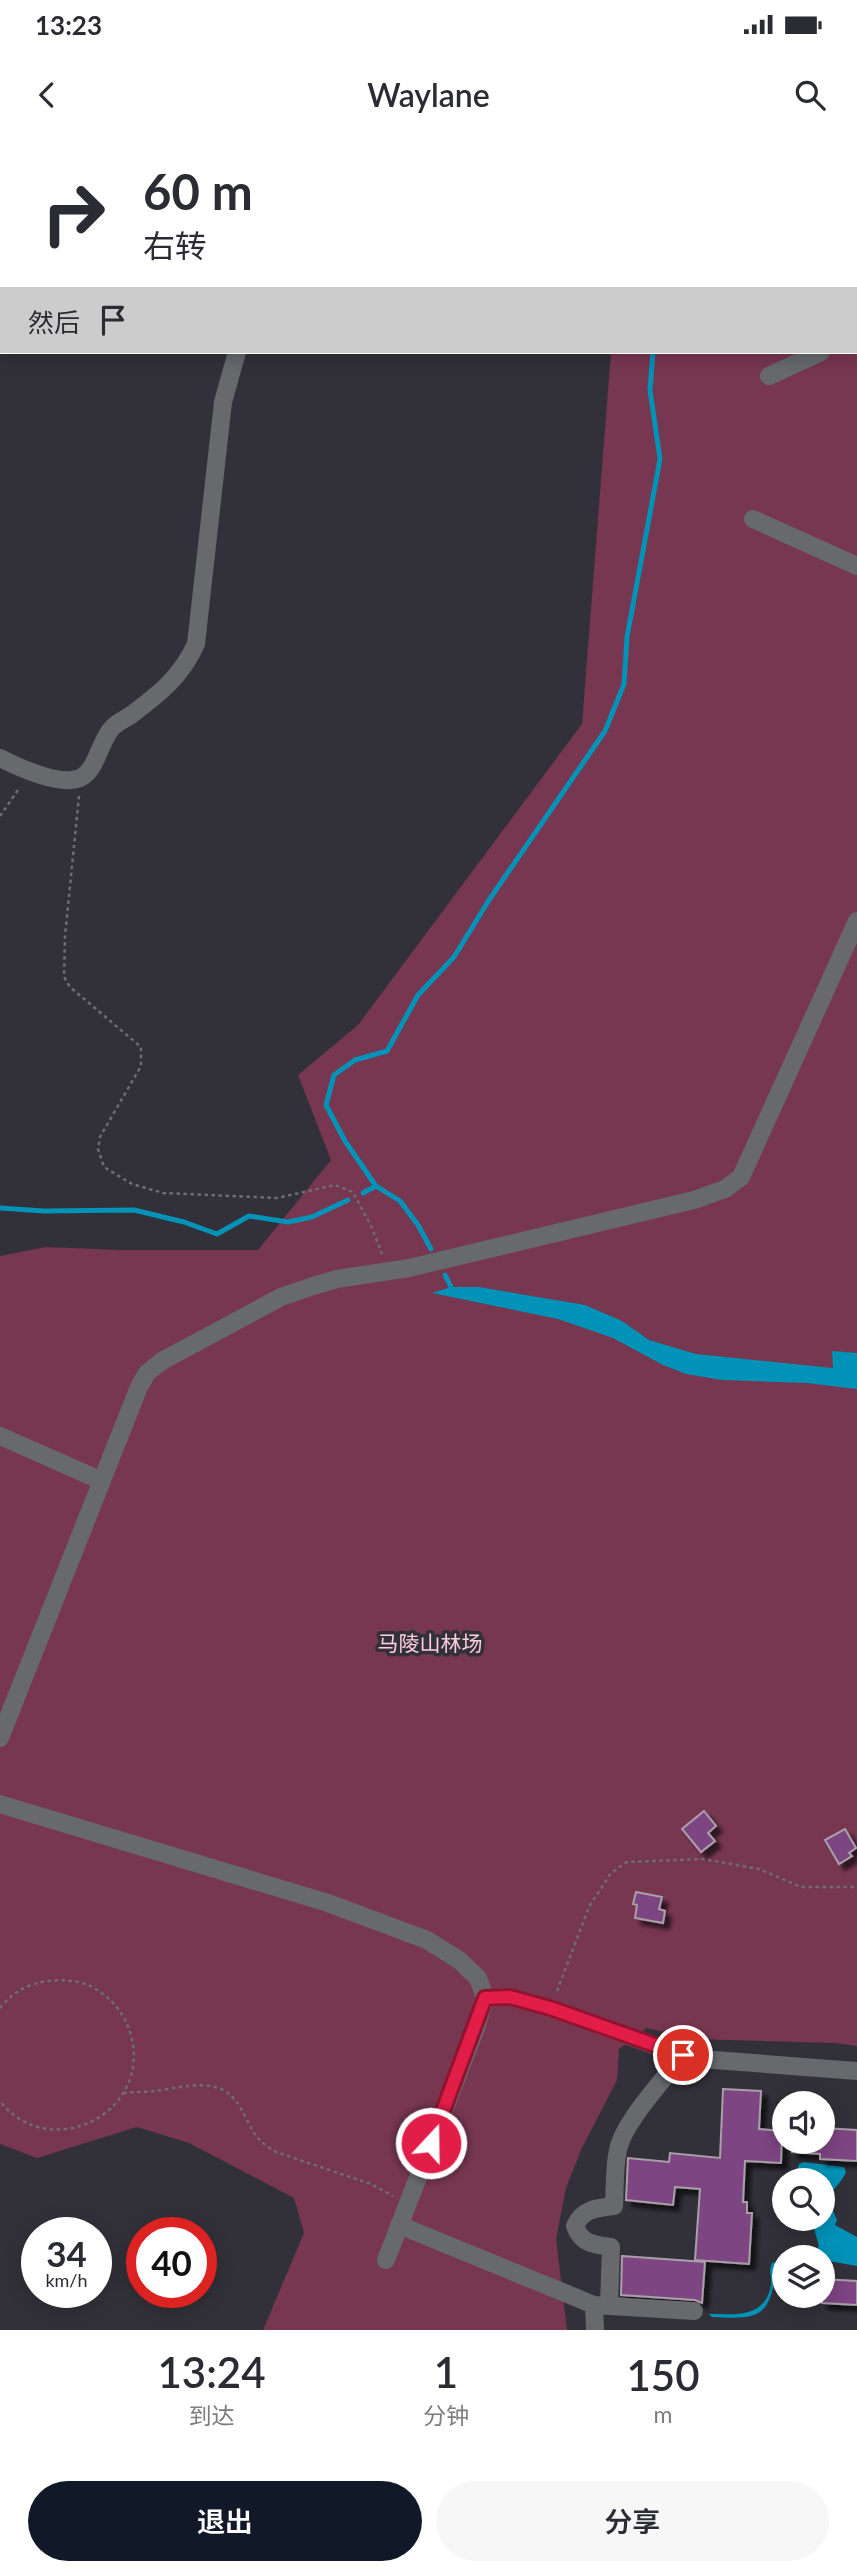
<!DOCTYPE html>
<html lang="zh">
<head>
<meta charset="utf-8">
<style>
	:root { --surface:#fff; --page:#f7f7f7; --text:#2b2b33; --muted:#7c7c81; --accent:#111827 }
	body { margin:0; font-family:Lato,"Noto Sans SC",sans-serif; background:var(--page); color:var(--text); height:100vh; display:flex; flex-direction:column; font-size:26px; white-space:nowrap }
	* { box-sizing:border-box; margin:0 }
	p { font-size:23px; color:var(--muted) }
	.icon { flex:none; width:38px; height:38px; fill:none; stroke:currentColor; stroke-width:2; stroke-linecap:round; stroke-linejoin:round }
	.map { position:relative; height:2190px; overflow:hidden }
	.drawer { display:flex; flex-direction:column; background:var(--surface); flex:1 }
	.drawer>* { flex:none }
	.banner { position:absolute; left:0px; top:0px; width:858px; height:214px; box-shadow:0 4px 18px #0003; background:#fff; color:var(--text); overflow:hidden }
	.tools { position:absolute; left:772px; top:1951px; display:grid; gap:14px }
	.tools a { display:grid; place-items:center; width:63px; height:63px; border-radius:50%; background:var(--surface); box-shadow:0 4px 18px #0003; font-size:35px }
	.speed { position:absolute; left:21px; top:2077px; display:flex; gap:14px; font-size:35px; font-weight:700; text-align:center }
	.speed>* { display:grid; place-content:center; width:91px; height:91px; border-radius:50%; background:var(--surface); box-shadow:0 4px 18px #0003; line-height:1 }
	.speed small { font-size:18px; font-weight:400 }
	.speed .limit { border:10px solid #d22; background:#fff; color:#111 }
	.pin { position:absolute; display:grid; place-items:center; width:60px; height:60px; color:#fff; margin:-30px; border:4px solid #fff; border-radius:50%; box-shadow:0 2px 7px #0007 }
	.me { position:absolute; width:77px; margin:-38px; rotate:21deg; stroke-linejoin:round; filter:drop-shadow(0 0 5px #0008) }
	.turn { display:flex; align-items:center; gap:24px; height:147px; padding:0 28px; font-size:32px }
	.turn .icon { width:91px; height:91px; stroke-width:2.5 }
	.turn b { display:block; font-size:49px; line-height:60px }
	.then { display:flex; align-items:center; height:66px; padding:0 28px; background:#0003; gap:14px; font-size:26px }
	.eta { display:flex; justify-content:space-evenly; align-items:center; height:119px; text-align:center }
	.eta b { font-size:42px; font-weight:600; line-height:49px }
	.button { display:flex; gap:14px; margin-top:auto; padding:14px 28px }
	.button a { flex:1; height:80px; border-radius:42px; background:var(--accent); color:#fff; font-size:28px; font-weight:600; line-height:80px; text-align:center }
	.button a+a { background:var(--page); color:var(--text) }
	.status { display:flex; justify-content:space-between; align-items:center; height:49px; padding:0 35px; background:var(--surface); direction:ltr }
	.status svg { height:19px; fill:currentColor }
	header { display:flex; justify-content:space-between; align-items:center; height:91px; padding:0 28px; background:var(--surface); font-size:32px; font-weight:600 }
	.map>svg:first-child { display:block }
	.green { fill:#773750 }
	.water { fill:#0092b7 }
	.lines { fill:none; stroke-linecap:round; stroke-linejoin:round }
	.stream { stroke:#0092b7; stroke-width:5 }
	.building { fill:#7e4583; stroke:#a89fa8; stroke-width:2; filter:url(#shadow) }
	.path { stroke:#6e6d75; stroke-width:2.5; stroke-dasharray:3.5 3.5; stroke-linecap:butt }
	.minor { stroke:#67696d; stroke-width:18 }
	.route-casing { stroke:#92132f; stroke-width:18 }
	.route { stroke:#e11d48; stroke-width:12 }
	.labels { text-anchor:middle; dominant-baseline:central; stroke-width:7; stroke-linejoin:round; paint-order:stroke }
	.park-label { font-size:21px; fill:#fecddc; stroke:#323139 }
</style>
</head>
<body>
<div class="status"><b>13:23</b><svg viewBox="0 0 49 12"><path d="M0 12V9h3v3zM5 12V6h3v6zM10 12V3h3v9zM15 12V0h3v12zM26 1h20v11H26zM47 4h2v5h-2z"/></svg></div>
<header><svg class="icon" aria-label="back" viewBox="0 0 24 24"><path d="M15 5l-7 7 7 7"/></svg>Waylane<svg class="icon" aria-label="search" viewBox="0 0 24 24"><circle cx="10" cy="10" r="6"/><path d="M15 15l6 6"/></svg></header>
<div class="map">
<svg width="857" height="2190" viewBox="0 0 857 2190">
	<defs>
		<filter id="shadow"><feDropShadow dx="6" dy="6" stdDeviation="2" flood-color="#0009"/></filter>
	</defs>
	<rect width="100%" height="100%" fill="#323139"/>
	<polygon class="green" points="676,0 857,0 857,1906 835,1903 694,1899 647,1888 619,1909 617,1940 581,2010 566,2048 556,2099 567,2190 263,2190 304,2093 294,2058 189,2003 137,1987 37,2018 0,2004 0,1116 46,1107 121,1110 258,1110 331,1020 298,935 358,885 582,584 611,212 856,212 856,2 675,2"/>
	<g class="water">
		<polygon points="451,1147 479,1147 585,1165 622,1181 649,1200 696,1214 833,1228 832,1211 857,1213 857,1249 806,1243 722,1240 686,1234 663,1225 613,1198 558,1179 432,1153"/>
		<path d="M 804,2022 L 844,2027 L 846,2032 C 842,2042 833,2048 828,2059 L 837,2080 L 835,2085 L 857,2097 L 857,2126 L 823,2120 L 822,2118 L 811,2117 L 819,2106 L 813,2085 L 815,2079 L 822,2079 L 822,2040 L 794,2040 L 799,2024 Z"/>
		<path d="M 784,2119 L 784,2125 L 776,2130 C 770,2180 756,2179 712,2177 L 709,2174 C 734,2174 766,2179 771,2144 C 772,2136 768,2132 772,2123 Z"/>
	</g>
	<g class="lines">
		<g class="stream">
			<polyline points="706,2 707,0"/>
			<polyline points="376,1046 345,1001 326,965 334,935 355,920 387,911 418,855 454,817 489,760 605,591 624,544 627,497 660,319 650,250 653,212"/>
			<polyline points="363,1053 376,1046 400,1061 418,1085 431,1109"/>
			<polyline points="0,1068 44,1071 134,1070 184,1082 217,1094 249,1076 288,1082 312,1077 348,1060"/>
			<polyline points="445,1135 451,1147"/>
		</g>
	</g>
	<g class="building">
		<polygon points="704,1671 716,1686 708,1693 715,1701 701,1712 682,1689"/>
		<polygon points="845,1689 856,1708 849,1713 852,1716 839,1724 825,1700"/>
		<polygon points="636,1752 662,1757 659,1769 665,1771 663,1783 635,1778 637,1765 633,1764"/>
		<polygon points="723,1949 761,1951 759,1989 782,1991 781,2023 745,2021 743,2062 747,2062 747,2073 752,2073 749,2124 695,2120 700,2049 675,2047 673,2065 626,2060 628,2018 669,2022 670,2013 720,2018"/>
		<polygon points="822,1988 857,1990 857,2021 820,2019 820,2014 792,2012 792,2002 822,2002"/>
		<polygon points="622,2116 705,2122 702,2163 695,2160 621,2155"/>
		<polygon points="822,2139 857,2141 857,2165 822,2163"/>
	</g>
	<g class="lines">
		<g class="path">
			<polyline points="79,656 65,796 64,837 70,847 141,907 141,926 100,997 98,1009 104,1027 132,1044 163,1053 277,1058 335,1045 353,1052 372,1088 382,1114"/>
			<polyline points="0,676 20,647"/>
			<polyline points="557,1851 589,1767 611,1733 627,1722 703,1719 759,1729 801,1747 857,1747"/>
			<path d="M 0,1868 C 18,1845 43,1838 71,1841 C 87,1842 101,1851 112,1862 C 124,1874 130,1888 133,1904 C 144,1979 46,2021 0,1961"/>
			<path d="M 123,1953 C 136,1952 149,1952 161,1950 C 191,1946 222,1936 240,1967 C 253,1989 252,1998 276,2012 L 371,2044 L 393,2056"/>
		</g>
		<g class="minor">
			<polyline points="109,2 110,0"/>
			<polyline points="329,2 330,0"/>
			<polyline points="0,153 2,154"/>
			<polyline points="856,166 857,166"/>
			<polyline points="0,202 2,199"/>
			<polyline points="769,236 821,212"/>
			<polyline points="753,379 857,426"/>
			<path d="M 0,618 C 18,627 56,645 77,639 C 97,634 99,600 113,587 C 118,582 125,579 131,575 C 159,554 181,537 196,504 L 223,262 L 237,212"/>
			<polyline points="0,1296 102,1341"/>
			<polyline points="0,1598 139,1247 147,1233 162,1221 281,1157 313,1146 337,1139 409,1128 694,1060 725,1049 741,1037 857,781"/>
			<polyline points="0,1664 328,1763 427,1800 459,1820 478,1838 485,1858 476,1888 386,2120"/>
			<polyline points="485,1858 510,1857 550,1868 673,1912 701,1919 857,1931"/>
			<polyline points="399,2085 594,2165 694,2171"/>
			<polyline points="594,2165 595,2190"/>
			<path d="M 609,2165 L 611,2107 C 595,2105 581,2104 575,2086 C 582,2069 597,2068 614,2066 C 615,2048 614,2028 618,2010 C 623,1983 665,1938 683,1915"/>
		</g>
	</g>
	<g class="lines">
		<defs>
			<polyline id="route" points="431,2003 485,1858 510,1857 550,1868 683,1915"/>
		</defs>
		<use href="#route" class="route-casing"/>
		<use href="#route" class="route"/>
	</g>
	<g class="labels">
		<g class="park-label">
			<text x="430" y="1502">马陵山林场</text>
		</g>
	</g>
</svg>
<div class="tools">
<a><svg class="icon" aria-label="sound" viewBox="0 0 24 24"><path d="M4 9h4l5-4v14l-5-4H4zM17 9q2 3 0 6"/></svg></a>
<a><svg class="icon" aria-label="search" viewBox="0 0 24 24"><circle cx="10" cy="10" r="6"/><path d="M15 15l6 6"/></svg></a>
<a><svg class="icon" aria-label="layers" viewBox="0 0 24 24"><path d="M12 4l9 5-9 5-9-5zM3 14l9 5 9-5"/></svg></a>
</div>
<div class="speed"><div>34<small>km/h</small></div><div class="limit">40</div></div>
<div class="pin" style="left:683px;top:1915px;background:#d93025"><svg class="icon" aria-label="arrive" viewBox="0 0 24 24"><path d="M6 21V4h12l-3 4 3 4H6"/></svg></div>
<svg class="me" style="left:431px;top:2003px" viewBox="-20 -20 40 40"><circle r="17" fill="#e11d48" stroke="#fff" stroke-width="3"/><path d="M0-11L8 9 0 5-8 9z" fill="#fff"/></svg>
<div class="banner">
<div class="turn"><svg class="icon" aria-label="right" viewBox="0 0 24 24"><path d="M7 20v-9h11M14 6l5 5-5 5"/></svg><div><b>60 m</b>右转</div></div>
<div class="then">然后<svg class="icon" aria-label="arrive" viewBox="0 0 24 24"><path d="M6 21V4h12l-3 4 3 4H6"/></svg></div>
</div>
</div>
<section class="drawer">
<div class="eta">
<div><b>13:24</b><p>到达</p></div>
<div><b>1</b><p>分钟</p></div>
<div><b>150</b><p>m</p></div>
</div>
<div class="button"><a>退出</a><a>分享</a></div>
</section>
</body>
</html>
